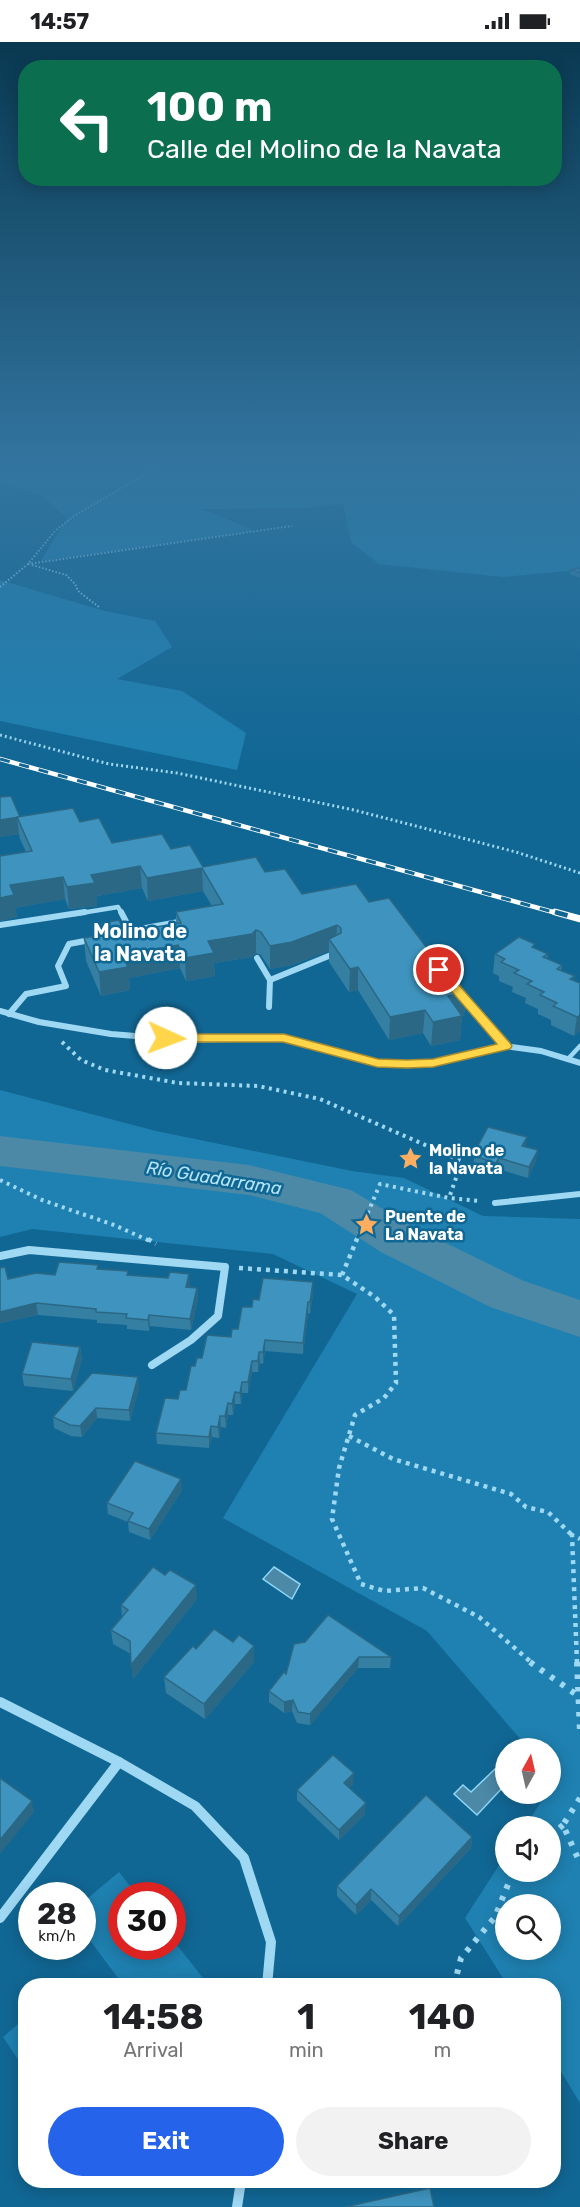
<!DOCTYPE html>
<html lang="en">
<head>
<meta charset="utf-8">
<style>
	:root { --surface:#fff; --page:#f2f2f2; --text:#202124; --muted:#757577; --accent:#2563eb }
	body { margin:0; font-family:Rubik,sans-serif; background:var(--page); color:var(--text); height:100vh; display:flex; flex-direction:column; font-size:22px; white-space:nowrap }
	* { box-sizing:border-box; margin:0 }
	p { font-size:20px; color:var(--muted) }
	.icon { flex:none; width:33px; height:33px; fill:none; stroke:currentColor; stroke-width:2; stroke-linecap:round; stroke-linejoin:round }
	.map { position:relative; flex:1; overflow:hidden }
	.side { position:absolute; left:18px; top:1936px; width:543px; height:210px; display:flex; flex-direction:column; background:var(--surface); border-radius:24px; box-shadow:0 3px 15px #0003 }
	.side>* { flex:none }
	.banner { position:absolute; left:18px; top:18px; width:544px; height:126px; border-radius:24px; box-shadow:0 3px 15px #0003; background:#0b6e4f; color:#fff; overflow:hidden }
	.needle { width:39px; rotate:8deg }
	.fabs { position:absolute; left:495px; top:1696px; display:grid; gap:12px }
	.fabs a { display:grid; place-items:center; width:66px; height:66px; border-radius:50%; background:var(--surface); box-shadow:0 3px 15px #0003; font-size:30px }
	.speed { position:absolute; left:18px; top:1840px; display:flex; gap:12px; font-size:30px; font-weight:700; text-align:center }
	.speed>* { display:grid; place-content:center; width:78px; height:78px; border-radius:50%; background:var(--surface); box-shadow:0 3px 15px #0003; line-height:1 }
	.speed small { font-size:15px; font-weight:400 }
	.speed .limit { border:9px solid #d22; background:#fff; color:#111 }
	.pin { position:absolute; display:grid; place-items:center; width:51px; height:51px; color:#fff; margin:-26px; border:3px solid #fff; border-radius:50%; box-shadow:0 2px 6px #0007 }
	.me { position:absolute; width:66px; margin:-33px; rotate:92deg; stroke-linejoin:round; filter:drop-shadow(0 0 4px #0008) }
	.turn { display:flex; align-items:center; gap:21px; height:126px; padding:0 30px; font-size:27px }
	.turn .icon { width:78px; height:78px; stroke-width:2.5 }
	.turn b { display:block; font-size:42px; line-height:51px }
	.eta { display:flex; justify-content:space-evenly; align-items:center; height:102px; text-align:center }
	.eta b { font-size:36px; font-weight:700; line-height:42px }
	.primary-button { display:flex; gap:12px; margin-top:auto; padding:12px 30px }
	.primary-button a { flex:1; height:69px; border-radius:36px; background:var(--accent); color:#fff; font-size:24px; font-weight:700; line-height:69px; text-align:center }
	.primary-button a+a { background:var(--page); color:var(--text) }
	.status { display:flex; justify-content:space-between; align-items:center; height:42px; padding:0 30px; background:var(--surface); direction:ltr }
	.status svg { height:16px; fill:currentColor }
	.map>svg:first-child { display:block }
	.green { fill:#1f81b1; fill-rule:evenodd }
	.water { fill:#4b89a7; stroke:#90d6f7; stroke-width:1.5 }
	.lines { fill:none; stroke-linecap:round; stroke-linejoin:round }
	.river { fill:#4b89a7; fill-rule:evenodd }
	.path-far4 { stroke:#9fd8f3; stroke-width:2; stroke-dasharray:1.5 2; stroke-linecap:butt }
	.path-far3 { stroke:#9fd8f3; stroke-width:3; stroke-dasharray:2 3; stroke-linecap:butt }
	.path-far2 { stroke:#9fd8f3; stroke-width:4; stroke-dasharray:3 4.5; stroke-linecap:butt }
	.path-far1 { stroke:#9fd8f3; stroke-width:4.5; stroke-dasharray:4 5; stroke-linecap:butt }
	.path { stroke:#9fd8f3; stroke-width:6; stroke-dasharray:4.5 8; stroke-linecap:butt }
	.lane { stroke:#9fd8f3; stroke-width:4.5 }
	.street-far3 { stroke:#9fd8f3; stroke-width:4.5 }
	.street-far2 { stroke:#9fd8f3; stroke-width:6 }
	.street-far1 { stroke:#9fd8f3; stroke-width:8 }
	.street { stroke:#9fd8f3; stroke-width:10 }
	.rail-far1-casing { stroke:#fff; stroke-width:4.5 }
	.rail-casing { stroke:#fff; stroke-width:7 }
	.rail-far1 { stroke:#116794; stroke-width:3; stroke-dasharray:10; stroke-linecap:butt }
	.rail { stroke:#116794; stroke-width:4.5; stroke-dasharray:13; stroke-linecap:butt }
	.wall { fill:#357fa3 }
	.shaded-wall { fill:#2b6885 }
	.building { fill:#3e94be; stroke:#2b6885; stroke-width:1.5 }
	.route { fill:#ffd54a; stroke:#a68a30; stroke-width:1.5 }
	.labels { text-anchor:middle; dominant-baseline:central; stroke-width:5; stroke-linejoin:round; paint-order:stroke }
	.poi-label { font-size:16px; font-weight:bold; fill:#fff; stroke:#116794; text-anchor:start }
	.water-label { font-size:18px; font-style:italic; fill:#b3e4fa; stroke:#116794 }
	.quarter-label { font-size:20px; font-weight:bold; fill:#fff; stroke:#116794 }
</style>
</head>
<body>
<div class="status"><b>14:57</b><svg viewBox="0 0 49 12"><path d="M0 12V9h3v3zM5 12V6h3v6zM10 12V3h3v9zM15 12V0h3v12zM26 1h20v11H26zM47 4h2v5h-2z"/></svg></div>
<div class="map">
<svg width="580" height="2165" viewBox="0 0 580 2165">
	<rect width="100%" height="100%" fill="#116794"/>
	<g class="green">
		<polygon points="0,420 580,420 580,528 503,535 379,522 351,500 343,462 302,466 202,467 256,489 41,519 67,476 39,452 0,442"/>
		<polygon points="0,538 105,569 155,579 172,605 117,637 182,649 246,691 237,728 0,679"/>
		<path d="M 0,1048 L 156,1089 L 352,1129 L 404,1136 L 483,1174 L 580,1177 L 580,2061 L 554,2018 L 554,1944 L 508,1944 L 465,1876 L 505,1814 L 506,1830 L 550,1830 L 550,1785 L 525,1785 L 546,1752 L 550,1752 L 551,1746 L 556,1738 L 551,1731 L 550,1707 L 529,1707 L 427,1589 L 223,1476 L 357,1252 L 273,1212 L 32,1187 L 0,1195 ZM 506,1863 L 550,1863 L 550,1908 L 506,1908 Z"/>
		<polygon points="119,1830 138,1854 122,1854 122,1905 172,1905 173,1898 203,1936 194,1944 124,1944 83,1889 83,1860"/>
		<polygon points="25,1976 25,2028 3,1995"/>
	</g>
	<g class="water">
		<polygon points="274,1525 300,1542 292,1557 263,1537"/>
		<polygon points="495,1727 505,1736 505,1743 477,1773 454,1752 463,1743 471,1750"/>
	</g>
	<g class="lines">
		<polygon class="river" points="0,1094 249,1123 351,1148 415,1186 524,1239 580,1258 580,1295 490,1265 381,1210 320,1171 249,1153 0,1124"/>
		<g class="path-far4">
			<polyline points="28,522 292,484"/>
			<polyline points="32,523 66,533 75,542 78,549 99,565"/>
			<polyline points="0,545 28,522 55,489 74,474 166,420"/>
		</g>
		<polyline class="path-far3" points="0,693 109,722 177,731 354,768 516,810 580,831"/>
		<g class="path-far2">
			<polyline points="62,1000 81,1018 105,1028 178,1041 258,1044 320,1057 462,1119 449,1156"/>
			<polyline points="0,1138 42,1158 114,1183 150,1199"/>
			<polyline points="356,1199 380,1142 449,1156 480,1159"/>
		</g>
		<g class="path-far1">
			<polyline points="148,1197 156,1202"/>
			<polyline points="239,1226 342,1233 375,1255 394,1273 396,1341 384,1356 355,1373 339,1426 332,1477 361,1542 384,1549 423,1546 479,1575 532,1621"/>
			<polyline points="342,1233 357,1197"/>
			<polyline points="349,1394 393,1417 511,1452 526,1465 548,1470 572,1493"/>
			<polyline points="577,1621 572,1493 580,1497"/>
		</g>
		<g class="path">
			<polyline points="530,1620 577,1653 580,1658"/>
			<polyline points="577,1620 580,1690"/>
			<polyline points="580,1756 563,1783 580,1821"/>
			<polyline points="550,1794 563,1783"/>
			<polyline points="454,1944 461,1916 495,1875 513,1830"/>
		</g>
		<polyline class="lane" points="568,1017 580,1004"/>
		<polyline class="street-far3" points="75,872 118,865 122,872"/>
		<g class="street-far2">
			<polyline points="121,870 131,889"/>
			<polyline points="0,883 85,870"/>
			<polyline points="129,889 184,879"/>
			<polyline points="257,916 270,938 269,965"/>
			<polyline points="270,938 336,911"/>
			<polyline points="461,953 505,1004"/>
			<polyline points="0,969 39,980 111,992 184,998 284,996 377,1021 433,1021 505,1004 541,1009 580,1021"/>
			<polyline points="9,972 26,952 66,944 58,924 69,902 90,898"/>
			<polyline points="495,1161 580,1152"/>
		</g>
		<polyline class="street-far1" points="0,1214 29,1208 225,1225 218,1274 191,1298 152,1323"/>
		<g class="street">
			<polyline points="0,1660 119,1720 195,1764 244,1816 271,1900 267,1944"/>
			<polyline points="0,1876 119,1720"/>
			<polyline points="237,2165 241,2139"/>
		</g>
		<defs>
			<polyline id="rail-far1" points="0,717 560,872"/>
			<polyline id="rail" points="555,870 580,877"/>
		</defs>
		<use href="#rail-far1" class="rail-far1-casing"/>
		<use href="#rail" class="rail-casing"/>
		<use href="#rail-far1" class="rail-far1"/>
		<use href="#rail" class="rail"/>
	</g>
	<g class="wall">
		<polygon points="580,526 580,536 570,532 571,528"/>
		<polygon points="0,755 20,774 80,780 112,801 171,807 203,825 265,830 302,852 369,860 466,950 464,974 462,974 460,998 431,1004 423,991 389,998 358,948 349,950 329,920 329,909 292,923 270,927 261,913 256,911 252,915 214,921 215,934 186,939 180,926 129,936 130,948 101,954 86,919 84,896 94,895 92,883 124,890 176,882 176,870 212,864 203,849 148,859 142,846 97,854 97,864 69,867 65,857 15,866 17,875 0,879 0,814 26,810 20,797 19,792 0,795"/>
		<polygon points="535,906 548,912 547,917 562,923 561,928 574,939 580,941 580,989 574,994 551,983 551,978 538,972 538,967 525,961 526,956 512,950 513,945 499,939 499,934 493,931 495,912"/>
		<polygon points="526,1105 536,1119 528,1136 498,1127 495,1132 473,1125 475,1109"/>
		<polygon points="0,1226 8,1237 55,1233 98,1227 128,1229 128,1233 190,1243 190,1245 197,1246 198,1257 191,1288 150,1284 149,1289 127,1287 127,1283 97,1281 97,1278 38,1273 0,1281"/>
		<polygon points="313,1252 310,1272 308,1271 303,1312 265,1309 263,1322 260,1321 258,1330 252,1330 248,1351 242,1351 241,1362 235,1362 233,1373 228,1373 226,1386 221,1385 219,1396 212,1395 209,1406 157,1402 156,1391 178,1357 186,1348 195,1324 202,1316 231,1295 238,1287 252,1265 259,1258"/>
		<polygon points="80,1305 82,1316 73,1349 24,1344 22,1332"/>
		<polygon points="139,1346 130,1379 97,1376 82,1395 71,1394 54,1386 53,1375"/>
		<polygon points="182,1448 150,1498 129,1490 128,1480 108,1472 107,1461"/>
		<polygon points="197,1557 133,1637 131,1612 113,1602 111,1588 122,1575 121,1563"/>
		<polygon points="233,1600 254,1620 205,1677 166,1651 164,1635 196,1607"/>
		<polygon points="294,1602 391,1615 390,1626 358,1626 310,1683 297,1681 292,1669 284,1671 269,1660 269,1649 286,1632"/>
		<polygon points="353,1742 349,1746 365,1772 339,1798 297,1758 297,1748"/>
		<polygon points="472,1795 471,1806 398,1884 371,1858 356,1873 337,1854 337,1844"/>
	</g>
	<g class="shaded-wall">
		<polygon points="17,775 19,792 0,795 0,778"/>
		<polygon points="140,824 142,846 97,854 97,864 69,867 67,845 91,833"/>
		<polygon points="202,826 203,849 148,859 147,836"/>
		<polygon points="63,835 65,857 15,866 17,875 0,879 0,856 10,843"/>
		<polygon points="337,883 336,906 329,897 329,909 292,923 270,927 270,904"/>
		<polygon points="256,888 256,911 252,915 214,921 215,934 186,939 185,916 208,899"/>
		<polygon points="178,903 180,926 129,936 130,948 101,954 99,930 122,913"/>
		<polygon points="358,925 358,948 349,950 350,927"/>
		<polygon points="466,950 464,974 462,974 460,998 431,1004 433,980 448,954"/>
		<polygon points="425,968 423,991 389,998 390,975"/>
		<polygon points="580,973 580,989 574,994 577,975"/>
		<polygon points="527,1095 526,1106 522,1104"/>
		<polygon points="538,1108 536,1119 528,1136 529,1125"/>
		<polygon points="499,1116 498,1127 495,1132 496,1121"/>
		<polygon points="189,1232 190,1243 187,1256 186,1245"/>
		<polygon points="313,1240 313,1252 310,1272 310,1260"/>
		<polygon points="197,1246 198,1257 191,1288 190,1277"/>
		<polygon points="308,1260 308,1271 303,1312 303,1301"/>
		<polygon points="36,1261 38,1273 0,1281 0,1270"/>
		<polygon points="149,1273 150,1284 149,1289 148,1278"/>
		<polygon points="265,1298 265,1309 263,1322 263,1310"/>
		<polygon points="80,1305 82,1316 73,1349 71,1337"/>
		<polygon points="259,1310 260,1321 258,1330 258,1319"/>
		<polygon points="252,1319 252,1330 248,1351 248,1340"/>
		<polygon points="138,1335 139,1346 130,1379 129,1368"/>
		<polygon points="242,1340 242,1351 241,1362 240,1351"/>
		<polygon points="235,1350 235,1362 233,1373 232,1362"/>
		<polygon points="228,1361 228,1373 226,1386 225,1374"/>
		<polygon points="96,1366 97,1376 82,1395 80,1384"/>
		<polygon points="220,1374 221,1385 219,1396 218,1385"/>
		<polygon points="211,1384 212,1395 209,1406 209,1395"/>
		<polygon points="181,1437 182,1448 150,1498 149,1487"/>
		<polygon points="196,1543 197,1557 133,1637 131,1623"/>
		<polygon points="254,1604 254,1620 205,1677 204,1662"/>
		<polygon points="359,1615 358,1626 310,1683 310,1672"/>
		<polygon points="293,1658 292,1669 284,1671 284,1660"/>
		<polygon points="354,1731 353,1742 343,1752 344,1741"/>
		<polygon points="32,1759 34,1770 0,1812 0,1798"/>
		<polygon points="366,1761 365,1772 339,1798 339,1788"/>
		<polygon points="472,1795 471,1806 398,1884 399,1874"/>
		<polygon points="371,1847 371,1858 356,1873 356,1863"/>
	</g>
	<g class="building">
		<polygon points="580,526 580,531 571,528"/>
		<polygon points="11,754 20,775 0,778 0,755"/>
		<polygon points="73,766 80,780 99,776 112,801 162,792 171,807 190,803 203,825 256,815 265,830 285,827 302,852 356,842 369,860 389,856 449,935 454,933 466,950 448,954 462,974 433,980 425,968 390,975 358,925 350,927 329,897 341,891 341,886 337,883 292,900 270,904 261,890 256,888 252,892 208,899 214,911 185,916 178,903 122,913 128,925 99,930 84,896 97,894 92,883 119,878 124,890 181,881 176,870 223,862 202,826 147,836 140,824 91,833 95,841 67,845 63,835 10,843 14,853 0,856 0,814 32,809 17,775"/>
		<polygon points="519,895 535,902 532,905 548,912 543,915 562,923 557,927 575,934 570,937 580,941 580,973 577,975 553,964 557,961 540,953 544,950 527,942 532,939 514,931 519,928 501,920 505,917 495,912"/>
		<polygon points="488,1085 527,1095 522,1104 538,1108 529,1125 499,1116 496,1121 474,1114 477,1110 475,1109"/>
		<polygon points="59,1220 98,1223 97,1227 128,1229 127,1233 168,1236 170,1230 189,1232 186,1245 197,1246 190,1277 149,1273 148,1278 126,1276 127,1272 96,1270 96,1267 36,1261 0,1270 0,1226 5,1225 8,1237 36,1231 55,1233"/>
		<polygon points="263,1236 313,1240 310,1260 308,1260 303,1301 265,1298 263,1310 259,1310 258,1319 252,1319 248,1340 242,1340 240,1351 235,1350 232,1362 228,1361 225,1374 220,1374 218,1385 211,1384 209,1395 156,1391 165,1356 178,1357 180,1348 186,1348 191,1324 195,1324 197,1316 202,1316 207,1293 231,1295 232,1287 238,1287 242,1265 252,1265 253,1257 259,1258"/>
		<polygon points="32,1300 80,1305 71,1337 22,1332"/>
		<polygon points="92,1331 138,1335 129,1368 96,1366 80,1384 70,1383 53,1375"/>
		<polygon points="135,1419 181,1437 149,1487 128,1479 133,1471 107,1461"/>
		<polygon points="153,1525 165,1533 170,1528 196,1543 131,1623 130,1599 111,1588 128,1568 121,1563"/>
		<polygon points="328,1573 391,1615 359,1615 310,1672 298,1670 293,1658 284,1660 269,1649 284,1630 286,1632 294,1602 305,1600"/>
		<polygon points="214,1587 233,1600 239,1593 254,1604 204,1662 164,1635 193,1604 196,1607"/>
		<polygon points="333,1713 354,1731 344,1741 366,1761 339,1788 297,1748"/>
		<polygon points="0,1736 32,1759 0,1798"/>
		<polygon points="426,1753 472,1795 399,1874 371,1847 356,1863 337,1844"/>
		<polygon points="430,2146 434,2165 345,2165"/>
	</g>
	<linearGradient id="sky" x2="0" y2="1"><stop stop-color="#093951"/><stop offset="0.58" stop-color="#32749f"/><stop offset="1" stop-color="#32749f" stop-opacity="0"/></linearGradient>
	<rect width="580" height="723" fill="url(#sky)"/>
	<polygon class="route" points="439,924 443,925 510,1001 512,1004 510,1007 433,1025 407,1026 377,1025 283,1000 166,1000 159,996 166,992 284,992 378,1017 407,1018 433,1017 497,1002 435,930 435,925"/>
	<defs>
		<symbol id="sight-bare" viewBox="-9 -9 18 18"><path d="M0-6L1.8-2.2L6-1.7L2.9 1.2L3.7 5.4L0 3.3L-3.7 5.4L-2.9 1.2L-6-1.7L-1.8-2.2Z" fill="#ffae61" stroke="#116794" stroke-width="2.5" paint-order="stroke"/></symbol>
	</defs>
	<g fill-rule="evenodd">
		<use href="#sight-bare" x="394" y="1100" width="33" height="33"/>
		<use href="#sight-bare" x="350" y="1166" width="33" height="33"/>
	</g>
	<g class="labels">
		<g class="poi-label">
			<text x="429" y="1108">Molino de<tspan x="429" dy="18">la Navata</tspan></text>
			<text x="385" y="1174">Puente de<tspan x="385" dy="18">La Navata</tspan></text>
		</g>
		<g class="water-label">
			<text transform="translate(214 1136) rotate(9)">Río Guadarrama</text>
		</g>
		<g class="quarter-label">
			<text x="140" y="889">Molino de<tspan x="140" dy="23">la Navata</tspan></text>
		</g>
	</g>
</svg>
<div class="fabs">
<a><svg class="needle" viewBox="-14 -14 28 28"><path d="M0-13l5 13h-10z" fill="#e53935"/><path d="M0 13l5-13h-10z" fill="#757577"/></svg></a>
<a><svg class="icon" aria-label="sound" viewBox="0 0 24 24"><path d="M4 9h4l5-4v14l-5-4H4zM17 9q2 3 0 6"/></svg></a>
<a><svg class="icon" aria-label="search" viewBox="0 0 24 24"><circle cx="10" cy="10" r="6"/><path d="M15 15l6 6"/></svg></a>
</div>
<div class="speed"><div>28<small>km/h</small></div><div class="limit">30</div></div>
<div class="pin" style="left:439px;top:928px;background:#d93025"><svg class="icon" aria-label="arrive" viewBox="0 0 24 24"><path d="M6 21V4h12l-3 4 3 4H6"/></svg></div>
<svg class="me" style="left:166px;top:996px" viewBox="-20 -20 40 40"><circle r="19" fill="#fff"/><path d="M0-13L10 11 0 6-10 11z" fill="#ffd54a"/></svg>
<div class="banner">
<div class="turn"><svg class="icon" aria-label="left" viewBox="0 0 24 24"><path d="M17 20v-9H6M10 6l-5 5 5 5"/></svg><div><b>100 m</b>Calle del Molino de la Navata</div></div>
</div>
<section class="side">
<div class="eta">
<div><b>14:58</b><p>Arrival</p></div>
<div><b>1</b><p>min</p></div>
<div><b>140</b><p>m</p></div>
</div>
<div class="primary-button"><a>Exit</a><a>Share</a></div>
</section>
</div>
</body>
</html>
